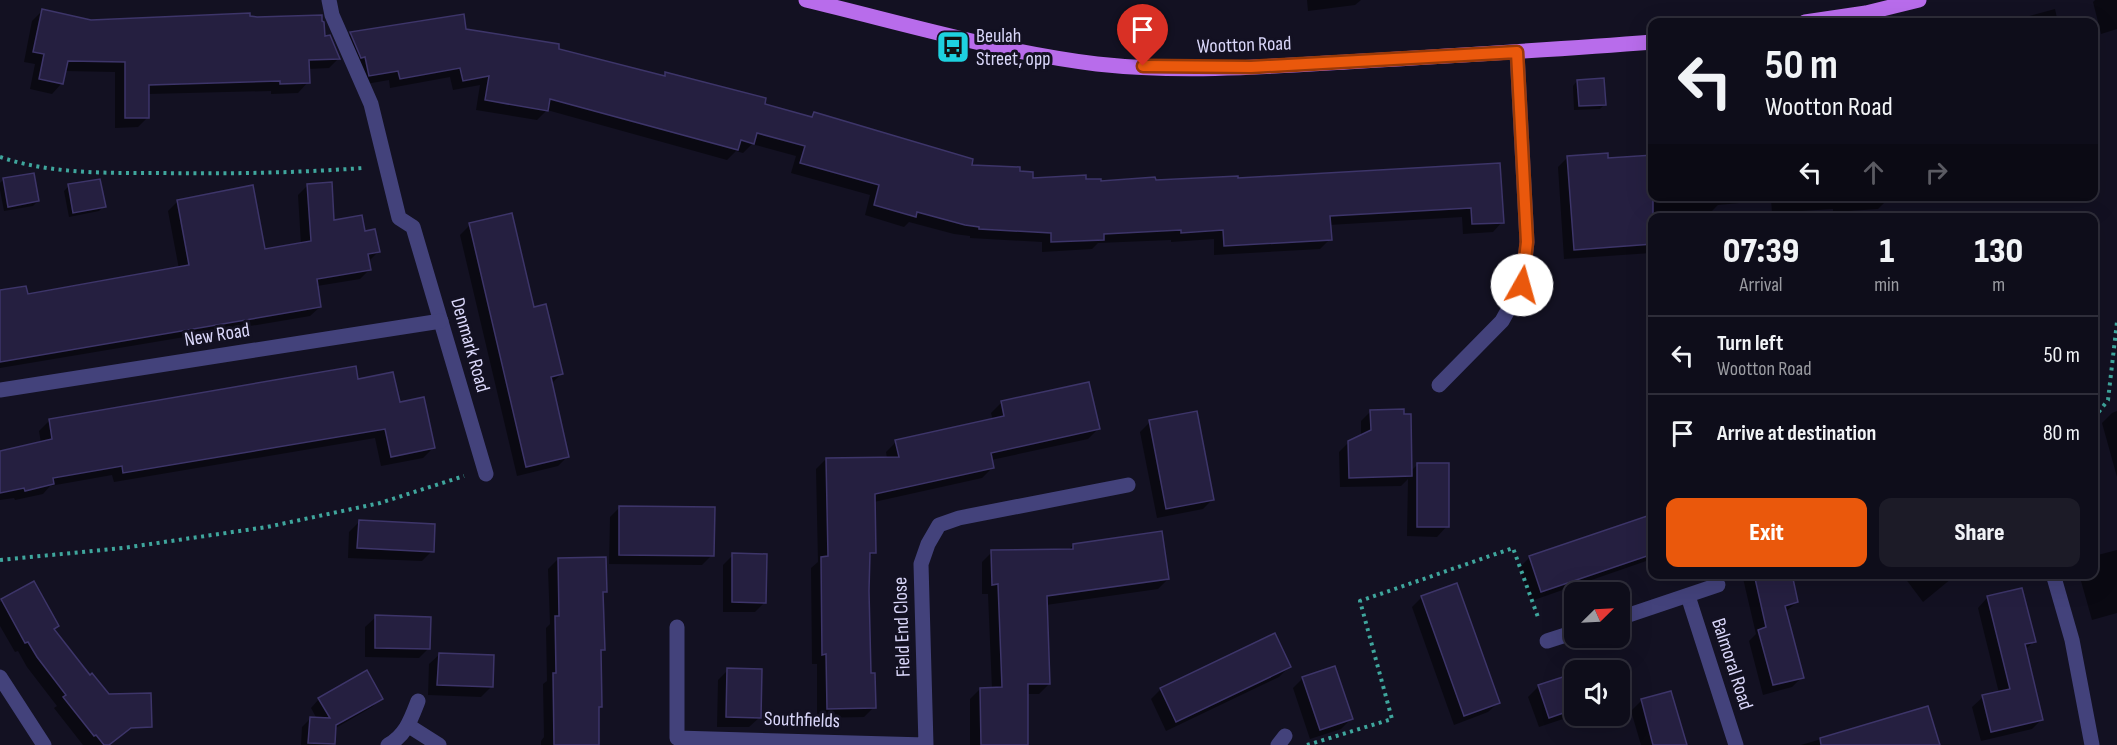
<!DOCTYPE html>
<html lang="en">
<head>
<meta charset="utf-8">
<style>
	:root { --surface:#0e0d1a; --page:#1c1b27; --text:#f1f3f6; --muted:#9b9ca2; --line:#2e2d39; --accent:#ea580c }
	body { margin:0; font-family:"Sofia Sans Condensed",sans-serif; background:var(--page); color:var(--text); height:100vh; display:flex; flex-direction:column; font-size:22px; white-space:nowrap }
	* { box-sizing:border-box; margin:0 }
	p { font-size:20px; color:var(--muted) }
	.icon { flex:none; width:33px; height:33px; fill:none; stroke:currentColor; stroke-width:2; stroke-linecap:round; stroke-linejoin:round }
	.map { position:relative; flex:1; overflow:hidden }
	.details { position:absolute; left:1648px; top:213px; width:450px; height:366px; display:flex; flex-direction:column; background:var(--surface); border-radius:12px; box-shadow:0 6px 24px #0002,0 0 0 2px var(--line) }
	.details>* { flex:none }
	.banner { position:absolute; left:1648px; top:18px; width:450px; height:183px; border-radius:12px; box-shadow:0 6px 24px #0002,0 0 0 2px var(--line); background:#0e0d1a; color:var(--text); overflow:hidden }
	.needle { width:39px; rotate:66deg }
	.buttons { position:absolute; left:1564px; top:582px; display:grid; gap:12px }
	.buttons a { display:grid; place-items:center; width:66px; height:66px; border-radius:12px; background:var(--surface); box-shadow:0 6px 24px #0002,0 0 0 2px var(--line); font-size:30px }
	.pin { position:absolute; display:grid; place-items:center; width:51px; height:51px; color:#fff; margin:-62px -26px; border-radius:50% 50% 50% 0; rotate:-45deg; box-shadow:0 0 6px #0007 }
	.pin .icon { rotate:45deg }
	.me { position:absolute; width:66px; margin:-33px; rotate:7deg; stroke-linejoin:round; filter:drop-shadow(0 0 4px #0008) }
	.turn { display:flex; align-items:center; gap:21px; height:126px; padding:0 18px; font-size:27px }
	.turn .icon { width:78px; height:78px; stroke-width:2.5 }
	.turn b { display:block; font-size:42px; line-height:51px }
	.lanes { display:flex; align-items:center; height:57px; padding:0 18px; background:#0003; justify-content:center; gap:30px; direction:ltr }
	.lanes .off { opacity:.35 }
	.eta { display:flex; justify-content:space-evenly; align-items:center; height:102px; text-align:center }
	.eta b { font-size:36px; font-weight:800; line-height:42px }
	.button { display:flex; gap:12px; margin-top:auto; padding:12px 18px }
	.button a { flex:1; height:69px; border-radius:12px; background:var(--accent); color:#fff; font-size:24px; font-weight:800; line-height:69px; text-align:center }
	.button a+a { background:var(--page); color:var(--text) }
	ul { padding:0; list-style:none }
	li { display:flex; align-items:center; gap:18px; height:78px; padding:0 18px; border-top:2px solid var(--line) }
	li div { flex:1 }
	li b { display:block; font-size:22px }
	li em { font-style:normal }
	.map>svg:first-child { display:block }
	.shadow { fill:#0007 }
	.building { fill:#251f40; stroke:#3d3569; stroke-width:1.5 }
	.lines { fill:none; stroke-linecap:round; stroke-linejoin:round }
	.path { stroke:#3fa69d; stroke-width:4; stroke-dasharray:3 4.5; stroke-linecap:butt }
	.minor { stroke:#43427b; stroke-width:15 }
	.major { stroke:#b86ceb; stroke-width:15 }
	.route-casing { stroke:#983908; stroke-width:15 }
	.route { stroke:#ea580c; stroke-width:10 }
	.labels { text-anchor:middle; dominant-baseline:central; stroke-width:6; stroke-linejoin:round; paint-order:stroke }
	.poi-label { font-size:20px; fill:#dad7fa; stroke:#131122; text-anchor:start }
	.street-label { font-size:20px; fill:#dad7fa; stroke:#131122 }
</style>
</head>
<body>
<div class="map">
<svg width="2117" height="745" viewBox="0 0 2117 745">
	<rect width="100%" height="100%" fill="#131122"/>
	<g class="shadow">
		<polygon points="1307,0 1361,0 1355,5 1308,11"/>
		<polygon points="2095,0 2117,0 2117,29 2101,34 2093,2"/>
		<polygon points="2055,9 2058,22 2014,22 2018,19"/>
		<polygon points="42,11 91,21 249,18 324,38 339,58 329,68 308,69 308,82 298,93 271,94 271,91 148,94 148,117 138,127 115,128 115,72 65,71 62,83 52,94 30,89 35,64 24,62 32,21"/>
		<polygon points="465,30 557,50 663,77 666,74 763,105 810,118 814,114 970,166 1018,172 1031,180 1099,182 1237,179 1499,164 1502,222 1493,232 1463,234 1462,217 1329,225 1330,239 1320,249 1214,255 1214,239 1171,242 1171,240 1098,243 1092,249 1042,252 1042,242 970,238 970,236 954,234 909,222 904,227 865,215 870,195 791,173 796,156 752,144 743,153 736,151 727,160 547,110 537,120 476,110 480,85 453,90 450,77 390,88 389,80 360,85 341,43 351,33"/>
		<polygon points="1577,81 1605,104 1600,109 1574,110 1573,86"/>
		<polygon points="1568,157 1607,159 1653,157 1653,196 1888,196 1888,199 1878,209 1833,212 1833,209 1772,213 1771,200 1718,205 1710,213 1653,218 1653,252 1651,253 1564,259 1558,167"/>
		<polygon points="4,179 38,201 33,206 4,211 0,190 0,183"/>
		<polygon points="69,186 104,206 99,211 69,217 64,191"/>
		<polygon points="307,186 333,222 363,232 378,252 368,262 370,269 360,279 317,286 320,307 310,316 0,368 0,294 26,295 179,269 168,211 178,201 264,251 301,244 298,195"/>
		<polygon points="470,225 533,309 561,374 551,384 568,456 558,466 517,476 460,235"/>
		<polygon points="2094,348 2100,355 2094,361"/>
		<polygon points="357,381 399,404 433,448 423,458 381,466 375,438 114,482 112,475 50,486 43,494 15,500 14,498 0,500 0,453 41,443 39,431 49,421"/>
		<polygon points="1001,403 1098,429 1088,439 991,460 992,468 982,478 874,502 874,552 868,558 870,675 874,707 864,717 817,718 817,664 812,664 811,568 818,562 816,469 826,459 887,458 886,452 896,442 993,420 991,413"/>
		<polygon points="1371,411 1411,471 1418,464 1447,526 1437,537 1407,536 1408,479 1401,486 1340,487 1339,452 1349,442 1361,436 1361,421"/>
		<polygon points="2117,411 2117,477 2102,423 2112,413"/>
		<polygon points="1150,422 1213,499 1203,509 1157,518 1140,432"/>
		<polygon points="620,507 712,555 702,565 609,564 610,517"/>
		<polygon points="1648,517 1653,532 1653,557 1649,560 1531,601 1519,568 1529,558"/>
		<polygon points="359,522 432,551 422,561 348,558 349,532"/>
		<polygon points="1073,545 1168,579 1158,589 1046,605 1049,684 1039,694 1027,694 1027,745 970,745 970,699 980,689 992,689 988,594 982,594 982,562 992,552 1068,551"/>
		<polygon points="2117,550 2117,613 2092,620 2079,574 2094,574 2094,556"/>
		<polygon points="733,555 765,602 755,612 723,612 723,565"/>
		<polygon points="558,559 605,591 602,595 603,649 600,653 600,706 597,709 598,745 541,745 541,741 544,737 543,684 547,681 546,628 550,624 548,569"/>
		<polygon points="1742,574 1790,574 1797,602 1785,612 1802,677 1792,687 1763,695 1749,641 1756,634"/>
		<polygon points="1902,574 1957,574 1923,602"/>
		<polygon points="33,583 52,630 90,677 139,722 109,745 83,745 54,708 57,706 27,667 18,651 15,652 0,626 0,602"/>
		<polygon points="1422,597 1499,702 1488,712 1454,725 1412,607"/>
		<polygon points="1988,597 2034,641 2025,650 2042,719 2032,729 1981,741 1972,707 1983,697 1999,693 1978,608"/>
		<polygon points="376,617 429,648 419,658 365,657 365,627"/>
		<polygon points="440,654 491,687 481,697 428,695 429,664"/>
		<polygon points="1289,667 1279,677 1166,731 1151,699 1161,689"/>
		<polygon points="728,670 760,717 749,727 717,727 718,680"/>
		<polygon points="1575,674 1575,715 1539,727 1528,697 1538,687"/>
		<polygon points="1303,678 1351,719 1341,729 1310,739 1293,688"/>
		<polygon points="381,698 372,707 334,729 332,745 301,745 302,727 310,719 317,719 311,708 319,699"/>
		<polygon points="1641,701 1685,745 1641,745 1631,711"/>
		<polygon points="1927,708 1934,745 1801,745"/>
	</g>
	<g class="building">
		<polygon points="42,9 91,20 250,13 250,16 257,17 322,15 322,21 324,22 325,36 330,35 340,59 309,60 310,83 280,84 280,81 149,85 149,118 125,118 125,62 68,61 63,84 39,79 44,54 33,52"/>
		<polygon points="464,14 466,29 559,44 559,49 665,76 665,72 766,98 765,104 812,117 814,112 973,159 972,165 1020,167 1020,171 1033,172 1033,178 1086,175 1086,179 1101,179 1101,181 1155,177 1156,180 1238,176 1238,178 1500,163 1504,223 1472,224 1471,208 1330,216 1332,240 1224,246 1223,230 1181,233 1181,230 1104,234 1104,240 1051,242 1051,233 979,229 979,227 965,225 917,212 916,217 874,205 879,185 800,163 805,146 757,133 754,144 741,140 738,150 550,99 548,111 485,100 489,76 463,81 460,68 400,79 398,71 369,76 365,57 361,58 350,32"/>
		<polygon points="1604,78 1606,105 1579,106 1577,80"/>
		<polygon points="1608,153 1608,158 1653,155 1653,244 1574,250 1567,156"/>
		<polygon points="34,173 39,201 8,207 3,178"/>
		<polygon points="100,179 106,207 73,213 68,184"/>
		<polygon points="332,182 334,220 362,215 365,231 375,229 380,252 368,254 371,270 317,279 321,307 0,362 0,290 26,286 28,294 189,265 177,200 253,185 265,249 311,241 307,184"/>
		<polygon points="512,213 534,307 546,304 563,374 551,377 569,457 526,467 469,223"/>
		<polygon points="356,366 358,379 393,372 400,402 424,397 435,448 391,457 385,429 123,473 122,466 53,478 54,484 25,491 24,488 0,493 0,451 52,439 49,419"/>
		<polygon points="1089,382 1100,429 991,453 994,468 875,494 876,553 870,553 869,591 871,673 875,673 876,708 827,709 826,654 822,655 821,557 828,556 826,458 899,457 895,440 1004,416 1001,401"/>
		<polygon points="1404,409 1404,414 1411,414 1412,476 1349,478 1348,441 1371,430 1370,410"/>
		<polygon points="1197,411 1214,500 1166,509 1149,420"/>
		<rect x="1417" y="463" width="32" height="64"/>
		<polygon points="619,506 715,507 714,556 619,555"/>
		<polygon points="1653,514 1653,554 1541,592 1529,556"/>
		<polygon points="359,520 435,524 434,552 357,548"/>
		<polygon points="1162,531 1169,579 1047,596 1050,684 1028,684 1028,745 981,745 980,688 1002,687 998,584 992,585 991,550 1073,549 1073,544"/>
		<polygon points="732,553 767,554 766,603 732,602"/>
		<polygon points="606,557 607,592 603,592 605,650 601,650 602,707 599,707 599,745 554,745 553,673 556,673 555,616 559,616 558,558"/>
		<polygon points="1754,574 1792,574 1798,602 1785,606 1804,678 1773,685 1758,630 1766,627"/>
		<polygon points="34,581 59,626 54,629 90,675 92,673 109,694 151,693 152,727 131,728 109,745 104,745 96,735 94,736 63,697 66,695 37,657 28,642 25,643 1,599"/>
		<polygon points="1457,583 1500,703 1464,716 1421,596"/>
		<polygon points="2022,588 2036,642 2025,644 2043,720 1991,732 1982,695 2010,689 1987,596"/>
		<polygon points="375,615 431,617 430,649 375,648"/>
		<polygon points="1275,633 1291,667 1176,722 1160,688"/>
		<polygon points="439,653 494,655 493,687 437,685"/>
		<polygon points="1335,666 1353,719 1320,730 1302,677"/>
		<polygon points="727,668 762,669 761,718 726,717"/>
		<polygon points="367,670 383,699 336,725 335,744 308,743 310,717 330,718 318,698"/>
		<polygon points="1575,673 1575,709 1549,718 1538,685"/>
		<polygon points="1671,691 1687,745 1653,745 1641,699"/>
		<polygon points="1928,706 1940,745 1821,745 1820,738"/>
	</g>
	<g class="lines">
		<g class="path">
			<path d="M 0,157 C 51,174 105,173 158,173 C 226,174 295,173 363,168"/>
			<polyline points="2094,418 2108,400 2117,322"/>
			<polyline points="0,560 123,548 267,527 380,503 464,476"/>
			<polyline points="1307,745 1392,719 1360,601 1513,548 1539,620"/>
		</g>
		<g class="minor">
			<polyline points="329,0 332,15 371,104 399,218 413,227 486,474"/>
			<polyline points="1439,385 1502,321 1522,285 1527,242 1517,53"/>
			<polyline points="0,390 441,321"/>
			<polyline points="2053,574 2072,640 2092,745"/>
			<polyline points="1688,596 1736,745"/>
			<polyline points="1620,618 1718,585"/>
			<polyline points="677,627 677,738 926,745 921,564 928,544 939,525 959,518 1128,485"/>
			<polyline points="1547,641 1575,632"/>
			<polyline points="0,677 44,745"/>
			<polyline points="409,726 439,745"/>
			<path d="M 388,745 C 406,735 411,719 418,701"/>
			<polyline points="1278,745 1285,736"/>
		</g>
		<g class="major">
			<path d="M 806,0 C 902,23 999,52 1097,64 C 1180,73 1264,67 1346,62 C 1448,56 1551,50 1653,42"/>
			<polyline points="1805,22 1866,13 1919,0"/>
		</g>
	</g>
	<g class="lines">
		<defs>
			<polyline id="route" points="1143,66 1251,67 1517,52 1527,242 1522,285"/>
		</defs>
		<use href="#route" class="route-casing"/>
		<use href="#route" class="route"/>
	</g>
	<defs>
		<symbol id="bus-square" viewBox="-11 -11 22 22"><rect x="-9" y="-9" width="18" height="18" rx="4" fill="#1ed1df" stroke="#131122"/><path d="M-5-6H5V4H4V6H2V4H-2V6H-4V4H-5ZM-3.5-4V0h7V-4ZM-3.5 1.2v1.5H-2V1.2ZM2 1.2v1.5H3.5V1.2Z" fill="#111"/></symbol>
	</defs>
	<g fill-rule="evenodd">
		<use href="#bus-square" x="934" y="28" width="38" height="38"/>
	</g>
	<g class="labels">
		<g class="poi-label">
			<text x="976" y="36">Beulah<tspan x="976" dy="23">Street, opp</tspan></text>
		</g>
		<g class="street-label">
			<text transform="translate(1244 45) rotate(-2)">Wootton Road</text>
			<text transform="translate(217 335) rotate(-9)">New Road</text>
			<text transform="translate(470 345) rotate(74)">Denmark Road</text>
			<text transform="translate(902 627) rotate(-92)">Field End Close</text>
			<text transform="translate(1732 664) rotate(72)">Balmoral Road</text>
			<text transform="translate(802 720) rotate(2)">Southfields</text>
		</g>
	</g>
</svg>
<div class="buttons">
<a><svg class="needle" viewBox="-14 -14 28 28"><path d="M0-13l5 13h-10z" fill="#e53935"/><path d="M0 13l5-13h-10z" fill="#9b9ca2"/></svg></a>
<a><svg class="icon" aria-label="sound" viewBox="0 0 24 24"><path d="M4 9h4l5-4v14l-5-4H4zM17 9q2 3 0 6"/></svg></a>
</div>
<div class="pin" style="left:1143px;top:66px;background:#d93025"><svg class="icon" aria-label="arrive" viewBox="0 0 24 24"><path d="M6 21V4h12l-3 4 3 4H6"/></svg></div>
<svg class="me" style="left:1522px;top:285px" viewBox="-20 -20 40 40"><circle r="19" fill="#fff"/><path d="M0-13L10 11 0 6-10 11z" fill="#ea580c"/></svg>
<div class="banner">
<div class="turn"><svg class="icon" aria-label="left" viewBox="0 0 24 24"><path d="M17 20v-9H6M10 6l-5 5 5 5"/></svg><div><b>50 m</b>Wootton Road</div></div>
<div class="lanes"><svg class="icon" aria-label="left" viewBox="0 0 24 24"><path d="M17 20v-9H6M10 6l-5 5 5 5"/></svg><svg class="icon off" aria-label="ahead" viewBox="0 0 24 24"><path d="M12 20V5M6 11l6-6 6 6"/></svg><svg class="icon off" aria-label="right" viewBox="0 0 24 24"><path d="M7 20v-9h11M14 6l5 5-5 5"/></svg></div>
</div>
<section class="details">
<div class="eta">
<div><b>07:39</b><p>Arrival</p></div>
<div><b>1</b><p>min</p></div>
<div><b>130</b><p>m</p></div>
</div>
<ul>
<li><svg class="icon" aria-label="left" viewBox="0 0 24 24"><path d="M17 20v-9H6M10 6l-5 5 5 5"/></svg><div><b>Turn left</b><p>Wootton Road</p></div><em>50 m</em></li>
<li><svg class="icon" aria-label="arrive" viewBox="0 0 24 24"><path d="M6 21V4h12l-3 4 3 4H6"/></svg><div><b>Arrive at destination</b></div><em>80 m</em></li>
</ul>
<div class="button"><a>Exit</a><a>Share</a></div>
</section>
</div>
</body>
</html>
